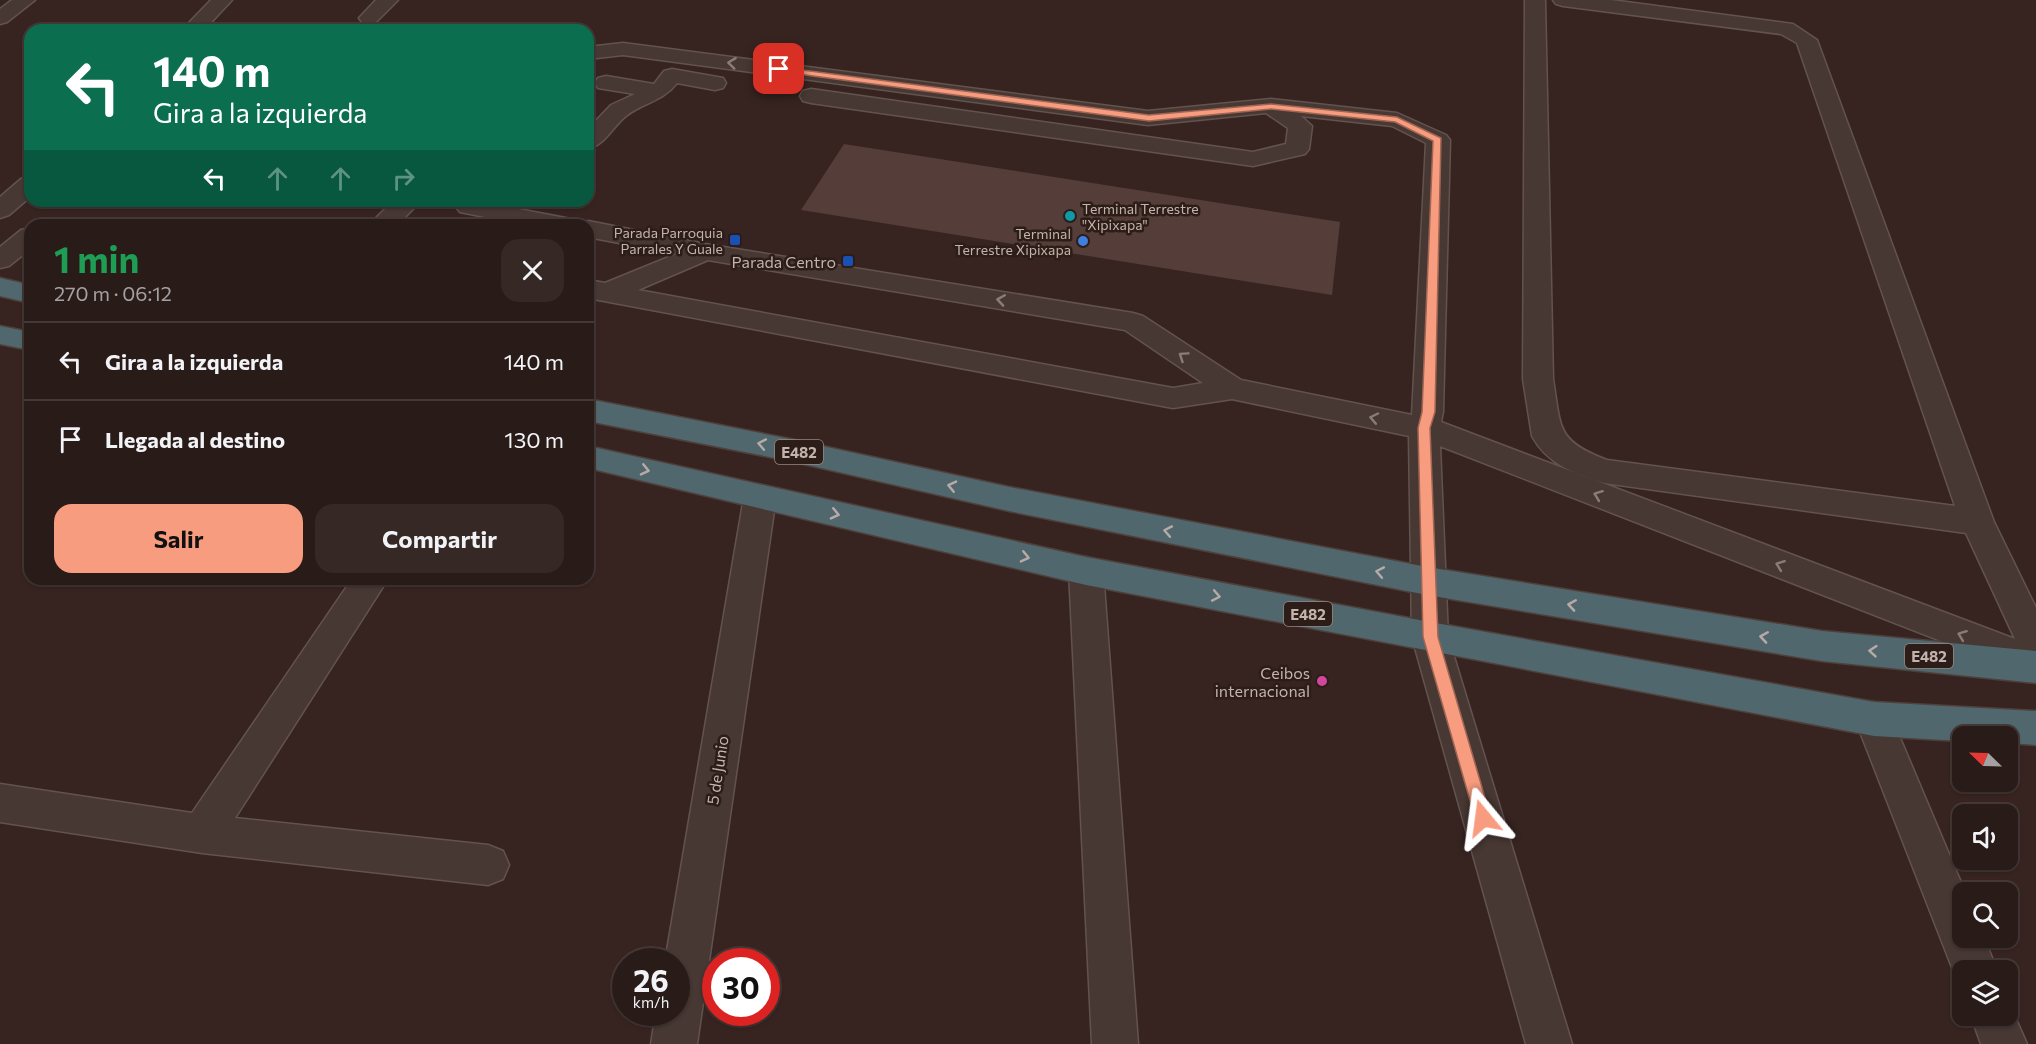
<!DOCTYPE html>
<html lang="es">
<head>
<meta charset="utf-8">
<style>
	:root { --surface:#291b18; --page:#352825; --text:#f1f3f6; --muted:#a5a1a2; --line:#453937; --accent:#f89c7f }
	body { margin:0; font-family:Commissioner,sans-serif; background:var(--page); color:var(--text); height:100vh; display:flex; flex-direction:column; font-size:22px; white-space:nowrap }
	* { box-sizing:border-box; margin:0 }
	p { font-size:20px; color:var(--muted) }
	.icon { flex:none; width:33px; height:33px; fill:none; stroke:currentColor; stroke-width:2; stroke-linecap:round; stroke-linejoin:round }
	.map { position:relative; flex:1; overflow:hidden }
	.side { position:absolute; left:24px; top:219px; width:570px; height:366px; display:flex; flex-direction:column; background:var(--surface); border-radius:18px; box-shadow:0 2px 4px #0004,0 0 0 2px var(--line) }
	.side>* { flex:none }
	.top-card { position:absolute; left:24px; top:24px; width:570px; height:183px; border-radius:18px; box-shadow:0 2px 4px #0004,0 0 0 2px var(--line); background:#0b6e4f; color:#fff; overflow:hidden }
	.needle { width:39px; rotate:293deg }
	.tools { position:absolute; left:1952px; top:726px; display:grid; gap:12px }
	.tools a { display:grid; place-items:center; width:66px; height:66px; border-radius:12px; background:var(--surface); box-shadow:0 2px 4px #0004,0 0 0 2px var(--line); font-size:30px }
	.speed { position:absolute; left:612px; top:948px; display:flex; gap:12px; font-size:30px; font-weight:700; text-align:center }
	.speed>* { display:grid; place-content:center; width:78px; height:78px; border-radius:50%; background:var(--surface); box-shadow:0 2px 4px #0004,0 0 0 2px var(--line); line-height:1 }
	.speed small { font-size:15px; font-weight:400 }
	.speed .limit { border:9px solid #d22; background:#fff; color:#111 }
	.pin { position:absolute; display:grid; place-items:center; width:51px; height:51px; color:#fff; margin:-26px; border-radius:12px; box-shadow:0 3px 9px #0006 }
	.me { position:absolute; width:66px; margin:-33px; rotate:344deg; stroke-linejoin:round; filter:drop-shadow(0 0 4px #0008) }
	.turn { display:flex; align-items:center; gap:21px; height:126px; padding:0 30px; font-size:27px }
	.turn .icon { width:78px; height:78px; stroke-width:2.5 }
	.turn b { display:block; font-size:42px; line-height:51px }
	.lanes { display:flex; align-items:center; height:57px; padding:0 30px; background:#0003; justify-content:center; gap:30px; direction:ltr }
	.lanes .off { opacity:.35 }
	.round { display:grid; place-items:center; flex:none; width:63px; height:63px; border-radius:18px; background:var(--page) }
	.overview { display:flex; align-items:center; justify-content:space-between; height:102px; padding:0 30px }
	h1 { font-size:36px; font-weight:700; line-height:45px; color:#1e9e55 }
	.button { display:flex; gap:12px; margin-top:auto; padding:12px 30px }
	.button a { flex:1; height:69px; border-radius:18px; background:var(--accent); color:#111; font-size:24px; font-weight:700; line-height:69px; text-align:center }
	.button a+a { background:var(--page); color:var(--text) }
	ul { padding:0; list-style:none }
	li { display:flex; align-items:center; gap:18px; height:78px; padding:0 30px; border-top:2px solid var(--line) }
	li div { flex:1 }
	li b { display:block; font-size:22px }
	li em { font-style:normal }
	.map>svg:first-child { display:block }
	.building { fill:#553e39 }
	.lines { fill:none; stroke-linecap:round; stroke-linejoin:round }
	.minor-casing { stroke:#62534e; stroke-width:3 }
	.highway-casing { stroke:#4f403b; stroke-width:3 }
	.minor { fill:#483833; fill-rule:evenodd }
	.highway { fill:#50676e; fill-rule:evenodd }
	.oneway { stroke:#8c7c76 }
	.oneway2 { stroke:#b8aba7 }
	.route { fill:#f89c7f; stroke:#a16553; stroke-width:1.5 }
	.culture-dot { fill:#0f9aa8; stroke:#2c1d19; stroke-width:2 }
	.transit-dot { fill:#1a4fb4; stroke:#2c1d19; stroke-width:2 }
	.shop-dot { fill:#3f7fe0; stroke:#2c1d19; stroke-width:2 }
	.hotel-dot { fill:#d1479c; stroke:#2c1d19; stroke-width:2 }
	.labels { text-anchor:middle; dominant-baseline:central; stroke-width:5; stroke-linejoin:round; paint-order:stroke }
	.far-poi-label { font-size:14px; fill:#c4b3ad; stroke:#2c1d19; text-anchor:end }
	.shield { fill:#2c1d19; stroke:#968681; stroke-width:1.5 }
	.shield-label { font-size:15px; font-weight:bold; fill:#c4b3ad }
	.poi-label { font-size:16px; fill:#c4b3ad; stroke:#2c1d19; text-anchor:end }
	.street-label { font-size:16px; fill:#c4b3ad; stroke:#2c1d19 }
</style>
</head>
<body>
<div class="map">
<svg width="2036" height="1044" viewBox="0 0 2036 1044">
	<rect width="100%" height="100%" fill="#372420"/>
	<polygon class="building" points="844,144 1340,222 1332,295 801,210"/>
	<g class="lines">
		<defs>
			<g id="minor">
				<polygon points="12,0 35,0 7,22 0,24 0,9"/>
				<polygon points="211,0 232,0 204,30 182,30"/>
				<polygon points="376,0 398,0 376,22 362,22 359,18"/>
				<path d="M 1525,0 L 1545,0 L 1553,379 C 1561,428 1556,441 1607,460 L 1955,506 L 1797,43 L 1781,34 L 1563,6 L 1556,4 L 1553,0 L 1611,0 L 1793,24 L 1817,40 L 1994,522 L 2036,608 L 2036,678 L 1440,446 L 1448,637 L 1572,1044 L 1526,1044 L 1412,637 L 1409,436 L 1232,399 L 1173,408 L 588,298 L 588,280 L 605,283 L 676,254 L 588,237 L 588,225 L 525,225 L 460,212 L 456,207 L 461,201 L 489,201 L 487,203 L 576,220 L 579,224 L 588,221 L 705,244 L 1133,313 L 1143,316 L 1241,380 L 1412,415 L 1426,143 L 1392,126 L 1301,116 L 1312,126 L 1309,149 L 1305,154 L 1253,166 L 811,103 L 803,101 L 800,96 L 803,91 L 811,89 L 1253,152 L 1286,144 L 1288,128 L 1266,113 L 1148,125 L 623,55 L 588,59 L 588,47 L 623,43 L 1148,111 L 1271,99 L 1397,113 L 1446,135 L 1450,140 L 1443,412 L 1441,422 L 2015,639 L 1966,533 L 1604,483 C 1575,474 1547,464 1532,436 L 1523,379 ZM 708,260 L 1125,330 L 1203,383 L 1173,388 L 638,290 Z"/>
				<path d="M 672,69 L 723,78 L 726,83 L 723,88 L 715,90 L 677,83 C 662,102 644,102 626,116 C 613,126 605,145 588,149 L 588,129 L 611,105 L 635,94 L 598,88 L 595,83 L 598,78 L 606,76 L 654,84 L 664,71 Z"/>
				<polygon points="30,177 30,197 9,215 0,218 0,197 21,179"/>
				<polygon points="393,201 421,201 397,225 369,225"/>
				<polygon points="30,228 30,249 9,266 0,268 0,247 21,230"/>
				<polygon points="760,485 771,488 776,497 697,1044 651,1044 656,1012 676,1012 676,962 665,962 744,497 749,488"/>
				<polygon points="1086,557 1098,561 1103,571 1138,1044 1092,1044 1069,571 1074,561"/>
				<polygon points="352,579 388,579 235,818 488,845 503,851 509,865 503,879 488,885 202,853 0,822 0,784 192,813"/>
				<polygon points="1874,702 1887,707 1965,892 1962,892 1962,938 1984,938 1997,970 1962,970 1962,987 1953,970 1855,719 1861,707"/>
				<polygon points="2007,999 2027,1044 1981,1044 1971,1016 2007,1016"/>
			</g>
			<g id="highway">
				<polygon points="0,278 30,285 30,303 0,296"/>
				<polygon points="0,326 30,332 30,350 0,344"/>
				<polygon points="588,399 795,440 1009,487 1427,567 1822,631 2036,651 2036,683 1822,661 1427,595 1009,511 795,462 588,421"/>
				<polygon points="588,446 1086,557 1430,622 1874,702 2036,711 2036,745 2007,743 2007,736 1962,736 1962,741 1874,736 1086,585 588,468"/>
			</g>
		</defs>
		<use href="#minor" class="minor-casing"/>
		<use href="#highway" class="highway-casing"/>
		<use href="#minor" class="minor"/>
		<use href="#highway" class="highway"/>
	</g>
	<defs><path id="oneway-chevron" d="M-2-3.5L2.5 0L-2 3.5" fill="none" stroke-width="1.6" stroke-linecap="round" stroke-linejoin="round" transform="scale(1.5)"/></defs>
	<g class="oneway">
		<use href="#oneway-chevron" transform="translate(732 63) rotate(-173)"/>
		<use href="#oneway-chevron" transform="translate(1001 300) rotate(-171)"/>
		<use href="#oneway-chevron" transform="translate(1183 356) rotate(-146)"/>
		<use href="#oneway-chevron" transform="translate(1374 418) rotate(-168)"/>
		<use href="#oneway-chevron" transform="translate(1598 495) rotate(-159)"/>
		<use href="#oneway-chevron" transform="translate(1780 565) rotate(-159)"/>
		<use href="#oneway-chevron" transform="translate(1962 635) rotate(-159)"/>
	</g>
	<g class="oneway2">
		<use href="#oneway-chevron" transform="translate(762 444) rotate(-169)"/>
		<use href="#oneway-chevron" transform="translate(645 470) rotate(13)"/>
		<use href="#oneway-chevron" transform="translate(952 486) rotate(-167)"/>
		<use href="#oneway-chevron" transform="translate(835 514) rotate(13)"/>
		<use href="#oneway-chevron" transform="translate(1168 531) rotate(-169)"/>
		<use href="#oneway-chevron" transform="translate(1025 557) rotate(13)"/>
		<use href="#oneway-chevron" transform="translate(1380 572) rotate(-169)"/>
		<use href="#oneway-chevron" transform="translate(1216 596) rotate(11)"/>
		<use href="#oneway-chevron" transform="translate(1572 605) rotate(-171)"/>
		<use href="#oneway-chevron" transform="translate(1764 637) rotate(-171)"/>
		<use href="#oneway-chevron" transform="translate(1873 651) rotate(-175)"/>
	</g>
	<polygon class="route" points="779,67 1149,115 1271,104 1397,117 1441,138 1435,412 1430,428 1438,637 1491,818 1489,824 1483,826 1477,824 1475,818 1423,637 1418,428 1422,412 1433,141 1395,122 1271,109 1149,121 776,71 775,69"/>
	<circle class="culture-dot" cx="1070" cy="216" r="6"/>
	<g class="transit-dot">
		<rect x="729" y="234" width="12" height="12" rx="3"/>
		<rect x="842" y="255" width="12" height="12" rx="3"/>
	</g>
	<circle class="shop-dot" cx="1083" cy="241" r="6"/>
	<circle class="hotel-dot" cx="1322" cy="681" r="6"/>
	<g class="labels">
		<g class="far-poi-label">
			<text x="1082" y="208" text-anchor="start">Terminal Terrestre<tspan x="1082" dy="16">"Xipixapa"</tspan></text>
			<text x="723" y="232">Parada Parroquia<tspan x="723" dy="16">Parrales Y Guale</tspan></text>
			<text x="1071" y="233">Terminal<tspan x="1071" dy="16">Terrestre Xipixapa</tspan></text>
		</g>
		<g class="shield">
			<rect x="775" y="440" width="48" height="24" rx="4.5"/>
			<rect x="1284" y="602" width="48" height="24" rx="4.5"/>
			<rect x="1905" y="644" width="48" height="24" rx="4.5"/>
		</g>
		<g class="shield-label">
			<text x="799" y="452">E482</text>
			<text x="1308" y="614">E482</text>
			<text x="1929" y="656">E482</text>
		</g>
		<g class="poi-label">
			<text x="836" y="261">Parada Centro</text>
			<text x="1310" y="672">Ceibos<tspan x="1310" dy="18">internacional</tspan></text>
		</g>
		<g class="street-label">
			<text transform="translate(717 770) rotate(-81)">5 de Junio</text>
		</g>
	</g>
</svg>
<div class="tools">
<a><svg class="needle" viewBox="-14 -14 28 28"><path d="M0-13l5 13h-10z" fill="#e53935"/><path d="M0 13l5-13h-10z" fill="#a5a1a2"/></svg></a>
<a><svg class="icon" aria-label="sound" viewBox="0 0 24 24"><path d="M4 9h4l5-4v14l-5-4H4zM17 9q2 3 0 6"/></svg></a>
<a><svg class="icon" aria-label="search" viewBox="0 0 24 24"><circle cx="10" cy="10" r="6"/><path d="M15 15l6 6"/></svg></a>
<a><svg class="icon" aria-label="layers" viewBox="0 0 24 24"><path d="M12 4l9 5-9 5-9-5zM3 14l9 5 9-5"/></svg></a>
</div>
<div class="speed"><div>26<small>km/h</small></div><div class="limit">30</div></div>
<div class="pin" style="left:779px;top:69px;background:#d93025"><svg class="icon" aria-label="arrive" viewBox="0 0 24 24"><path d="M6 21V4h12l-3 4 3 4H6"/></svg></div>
<svg class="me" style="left:1483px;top:818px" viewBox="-20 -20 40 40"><path d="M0-17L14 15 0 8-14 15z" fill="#f89c7f" stroke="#fff" stroke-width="4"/></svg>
<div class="top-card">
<div class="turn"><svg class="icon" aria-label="left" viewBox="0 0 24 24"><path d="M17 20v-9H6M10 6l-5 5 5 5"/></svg><div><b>140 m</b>Gira a la izquierda</div></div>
<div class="lanes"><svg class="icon" aria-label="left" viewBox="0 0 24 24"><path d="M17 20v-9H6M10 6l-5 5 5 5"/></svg><svg class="icon off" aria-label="ahead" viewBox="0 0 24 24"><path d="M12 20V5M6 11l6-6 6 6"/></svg><svg class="icon off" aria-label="ahead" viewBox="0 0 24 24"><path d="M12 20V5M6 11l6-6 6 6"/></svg><svg class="icon off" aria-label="right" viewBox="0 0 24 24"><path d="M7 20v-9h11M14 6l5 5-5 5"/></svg></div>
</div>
<section class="side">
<div class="overview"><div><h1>1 min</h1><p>270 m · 06:12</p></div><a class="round"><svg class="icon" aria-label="close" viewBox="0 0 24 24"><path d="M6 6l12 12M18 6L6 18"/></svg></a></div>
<ul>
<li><svg class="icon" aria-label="left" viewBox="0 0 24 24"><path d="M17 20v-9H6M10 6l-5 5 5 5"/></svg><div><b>Gira a la izquierda</b></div><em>140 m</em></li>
<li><svg class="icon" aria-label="arrive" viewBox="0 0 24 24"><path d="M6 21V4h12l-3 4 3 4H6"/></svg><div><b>Llegada al destino</b></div><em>130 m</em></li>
</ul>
<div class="button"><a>Salir</a><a>Compartir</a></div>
</section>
</div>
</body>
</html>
